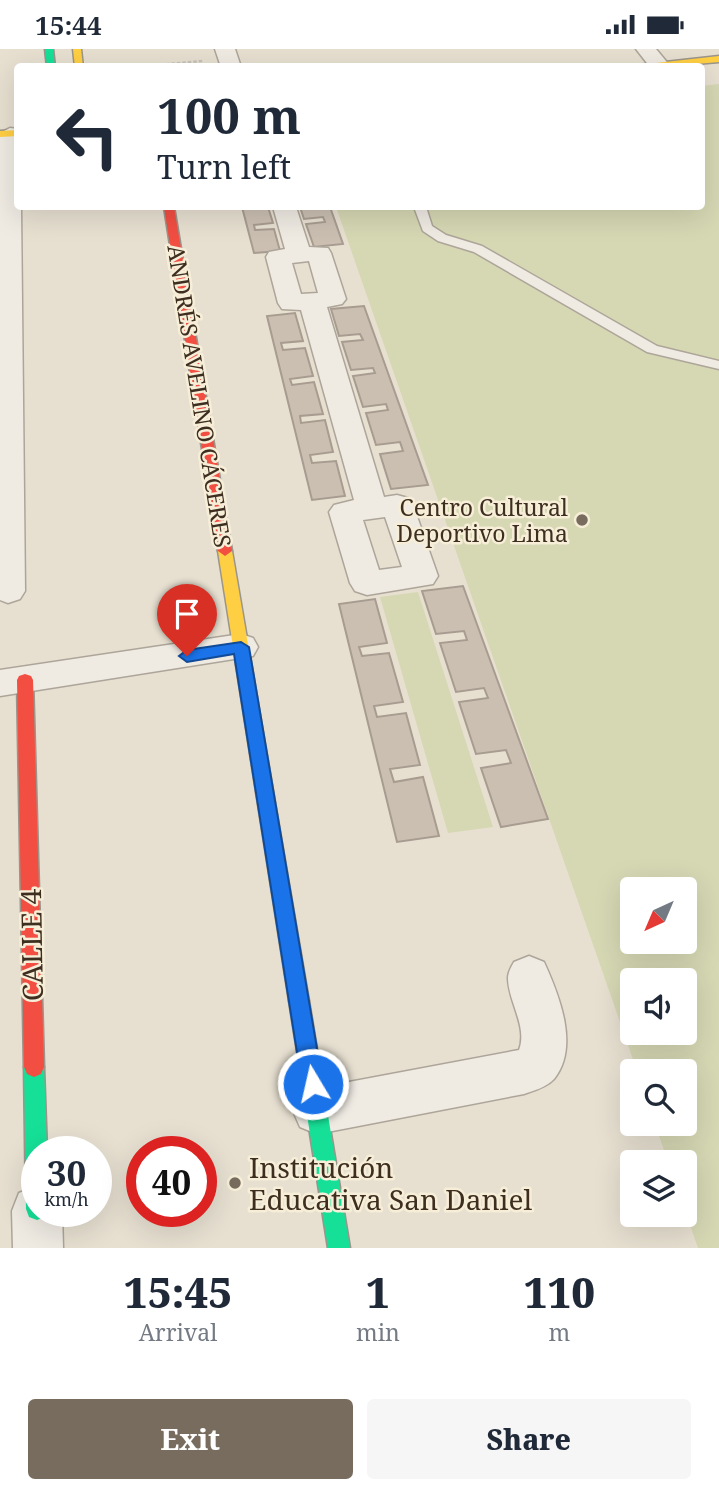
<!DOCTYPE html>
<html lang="en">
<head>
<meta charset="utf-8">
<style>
	:root { --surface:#fff; --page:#f6f6f7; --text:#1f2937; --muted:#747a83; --accent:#786c5e }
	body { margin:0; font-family:"Noto Serif",serif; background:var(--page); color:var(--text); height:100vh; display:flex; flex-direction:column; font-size:26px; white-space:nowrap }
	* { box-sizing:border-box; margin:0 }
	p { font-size:23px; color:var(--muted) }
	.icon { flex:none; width:38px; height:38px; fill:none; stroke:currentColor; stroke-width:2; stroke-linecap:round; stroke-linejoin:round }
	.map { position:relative; height:1199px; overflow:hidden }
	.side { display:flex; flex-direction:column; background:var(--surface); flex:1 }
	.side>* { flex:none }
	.top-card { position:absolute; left:14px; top:14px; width:691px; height:147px; border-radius:7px; box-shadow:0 7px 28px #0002; background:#fff; color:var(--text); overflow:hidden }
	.needle { width:46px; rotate:224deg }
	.buttons { position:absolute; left:620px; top:828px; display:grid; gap:14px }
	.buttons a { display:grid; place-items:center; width:77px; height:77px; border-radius:7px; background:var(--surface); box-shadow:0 7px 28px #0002; font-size:35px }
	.speed { position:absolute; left:21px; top:1087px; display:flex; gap:14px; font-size:35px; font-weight:700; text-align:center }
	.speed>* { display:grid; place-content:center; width:91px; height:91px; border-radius:50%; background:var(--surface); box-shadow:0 7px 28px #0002; line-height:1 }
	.speed small { font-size:18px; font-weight:400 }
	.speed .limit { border:10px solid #d22; background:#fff; color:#111 }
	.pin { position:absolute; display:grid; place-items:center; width:60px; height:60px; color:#fff; margin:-72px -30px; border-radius:50% 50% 50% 0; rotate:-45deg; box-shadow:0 0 7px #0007 }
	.pin .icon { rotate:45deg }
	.me { position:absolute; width:77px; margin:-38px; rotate:351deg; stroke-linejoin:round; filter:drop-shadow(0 0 5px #0008) }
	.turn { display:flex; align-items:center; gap:24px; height:147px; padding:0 28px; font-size:32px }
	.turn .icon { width:91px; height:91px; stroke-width:2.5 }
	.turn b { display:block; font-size:49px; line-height:60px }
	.eta { display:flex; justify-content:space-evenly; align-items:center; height:119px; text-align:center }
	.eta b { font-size:42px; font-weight:800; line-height:49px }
	.primary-button { display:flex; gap:14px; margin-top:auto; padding:14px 28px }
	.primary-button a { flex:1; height:80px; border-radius:7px; background:var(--accent); color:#fff; font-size:28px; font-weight:800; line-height:80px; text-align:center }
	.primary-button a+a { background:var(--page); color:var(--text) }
	.status { display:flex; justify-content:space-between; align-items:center; height:49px; padding:0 35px; background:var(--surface); direction:ltr }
	.status svg { height:19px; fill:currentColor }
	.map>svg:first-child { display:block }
	.green { fill:#d6d7b3; fill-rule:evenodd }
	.building { fill:#cbbfb2; stroke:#a89c90; stroke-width:2 }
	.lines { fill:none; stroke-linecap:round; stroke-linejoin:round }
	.lane-casing { stroke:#ada599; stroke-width:3 }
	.street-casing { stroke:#ada599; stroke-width:3 }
	.fast-casing { stroke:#9c958a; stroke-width:3 }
	.slow-casing { stroke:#9c958a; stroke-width:3 }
	.jam-casing { stroke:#9c958a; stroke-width:3 }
	.path { stroke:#c8c2b9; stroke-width:2.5; stroke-dasharray:3.5 2; stroke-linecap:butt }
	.lane { fill:#efebe3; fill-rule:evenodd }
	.street { fill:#efebe3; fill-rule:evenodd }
	.fast { fill:#16e098; fill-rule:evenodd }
	.slow { fill:#ffcf43; fill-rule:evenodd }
	.jam { fill:#f24e42; fill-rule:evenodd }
	.route { fill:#1a73e8; stroke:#114b97; stroke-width:2 }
	.poi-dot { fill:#786c5e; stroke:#f7eed8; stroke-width:2.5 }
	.labels { text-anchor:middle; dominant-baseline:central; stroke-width:5; stroke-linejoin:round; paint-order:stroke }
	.street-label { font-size:23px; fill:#3d2e20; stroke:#f7eed8 }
	.poi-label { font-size:23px; fill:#3d2e20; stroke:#f7eed8; text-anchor:end }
	.near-street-label { font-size:28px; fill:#3d2e20; stroke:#f7eed8 }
	.near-poi-label { font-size:28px; fill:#3d2e20; stroke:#f7eed8; text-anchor:start }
</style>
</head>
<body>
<div class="status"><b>15:44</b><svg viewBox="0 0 49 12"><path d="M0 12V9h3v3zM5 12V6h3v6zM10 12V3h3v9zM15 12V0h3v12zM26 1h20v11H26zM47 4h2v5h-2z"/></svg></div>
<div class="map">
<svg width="719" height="1199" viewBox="0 0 719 1199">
	<rect width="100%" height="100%" fill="#e7e0d1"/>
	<g class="green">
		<path d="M 719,35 L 719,1199 L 698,1199 L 684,1159 L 684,1113 L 668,1113 L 655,1075 L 684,1074 L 684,1022 L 637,1022 L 336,158 L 702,158 L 702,37 ZM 632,840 L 684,840 L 684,892 L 632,892 ZM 632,931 L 684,931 L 684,984 L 632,984 Z"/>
		<polygon points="418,543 493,778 448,784 380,548"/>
	</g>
	<g class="building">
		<polygon points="242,158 268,158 273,174 254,176 255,181 274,180 280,202 254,204"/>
		<polygon points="300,158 330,158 343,195 314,198 306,175 325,173 323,168 304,170"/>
		<polygon points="364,257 428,436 391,440 380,405 403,402 400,393 376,396 366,364 388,361 386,355 363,358 353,327 375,324 373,319 351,321 342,293 363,291 360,285 339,287 331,260"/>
		<polygon points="295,264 303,292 281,294 283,301 305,299 313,327 290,330 292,336 314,333 323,365 300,367 301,374 325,371 333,403 310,406 312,414 336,412 345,447 312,451 267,267"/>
		<polygon points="463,537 548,770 501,778 481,719 511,714 506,701 476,705 459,653 488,649 484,639 456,643 440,594 467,591 464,582 436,585 422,542"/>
		<polygon points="375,550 387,594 359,598 362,607 389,604 403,653 374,657 377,668 406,664 420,716 390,720 394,733 423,728 439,787 397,793 339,555"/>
	</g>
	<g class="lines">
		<defs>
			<polygon id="lane" points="414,158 426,158 432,177 446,186 482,197 657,297 719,312 719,320 647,303 474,203 438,192 423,182"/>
			<g id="street">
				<polygon points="215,0 235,0 241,18 221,18"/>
				<polygon points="636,0 656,0 671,18 650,18"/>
				<polygon points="10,79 18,80 18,158 21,158 25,542 20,550 8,554 0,551 0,84"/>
				<path d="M 273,158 L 296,158 L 309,198 L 328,199 L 331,204 L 346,250 L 342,255 L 327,258 L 384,448 L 397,446 L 408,449 L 413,456 L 438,527 L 433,535 L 367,546 L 355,542 L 350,534 L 329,463 L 334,456 L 354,451 L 301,261 L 282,260 L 278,254 L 266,208 L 269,203 L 285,200 ZM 309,212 L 318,244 L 301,245 L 292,214 ZM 385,468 L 402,518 L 379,521 L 363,471 Z"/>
				<polygon points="241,585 253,589 258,598 253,607 0,647 0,621"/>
				<path d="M 529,907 L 544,913 C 559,946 580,998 554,1030 C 547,1038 533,1042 524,1045 L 317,1085 L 300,1078 L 293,1062 L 300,1046 L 317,1039 L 519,1001 C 528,978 508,952 508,929 C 508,924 511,918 514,913 Z"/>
				<polygon points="37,1137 37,1162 62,1162 63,1199 13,1199 12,1162 19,1144"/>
			</g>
			<g id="fast">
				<polygon points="45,0 53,0 55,18 47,18"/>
				<polygon points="299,943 306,945 309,952 350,1199 328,1199 289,952 292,945"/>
				<polygon points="34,1008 41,1011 44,1018 47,1102 37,1102 37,1162 47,1162 45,1168 37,1171 29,1168 26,1160 24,1018 27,1011"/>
			</g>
			<g id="slow">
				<polygon points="73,0 81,0 83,18 75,18"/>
				<polygon points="719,7 719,13 661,18 620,18"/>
				<polygon points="18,81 18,87 0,88 0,82"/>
				<polygon points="225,497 232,502 309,952 306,959 299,961 292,959 289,952 218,502"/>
			</g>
			<g id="jam">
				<polygon points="164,158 174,158 232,502 225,507 218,502"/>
				<polygon points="25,625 31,627 33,631 44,1018 41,1025 34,1028 27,1025 24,1018 17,631 19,627"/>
			</g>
		</defs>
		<use href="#lane" class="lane-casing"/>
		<use href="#street" class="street-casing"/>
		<use href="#fast" class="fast-casing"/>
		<use href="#slow" class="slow-casing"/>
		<use href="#jam" class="jam-casing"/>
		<polyline class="path" points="133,18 203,12"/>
		<use href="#lane" class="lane"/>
		<use href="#street" class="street"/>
		<use href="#fast" class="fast"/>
		<use href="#slow" class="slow"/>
		<use href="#jam" class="jam"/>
	</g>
	<polygon class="route" points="241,593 249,598 323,1035 320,1042 313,1045 305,1042 302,1035 234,605 187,613 179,607 187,601"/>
	<g class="poi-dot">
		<circle cx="582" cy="471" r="7"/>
		<circle cx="235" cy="1134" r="7"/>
	</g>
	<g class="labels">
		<g class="street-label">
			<text transform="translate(200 347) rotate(81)">ANDRÉS AVELINO CÁCERES</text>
		</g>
		<g class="poi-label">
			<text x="568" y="458">Centro Cultural<tspan x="568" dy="26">Deportivo Lima</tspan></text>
		</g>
		<g class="near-street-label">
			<text transform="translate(31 896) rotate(-91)">CALLE 4</text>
		</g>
		<g class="near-poi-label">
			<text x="249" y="1118">Institución<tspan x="249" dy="32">Educativa San Daniel</tspan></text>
		</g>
	</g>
</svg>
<div class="buttons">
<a><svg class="needle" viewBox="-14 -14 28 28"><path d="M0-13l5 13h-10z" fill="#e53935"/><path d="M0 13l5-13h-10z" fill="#747a83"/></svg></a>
<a><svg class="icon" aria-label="sound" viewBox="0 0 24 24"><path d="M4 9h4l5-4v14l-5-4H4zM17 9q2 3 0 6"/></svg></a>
<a><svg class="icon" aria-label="search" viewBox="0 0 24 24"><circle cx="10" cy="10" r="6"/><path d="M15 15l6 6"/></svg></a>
<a><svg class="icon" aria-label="layers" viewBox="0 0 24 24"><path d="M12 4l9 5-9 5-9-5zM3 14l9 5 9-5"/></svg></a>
</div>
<div class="speed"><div>30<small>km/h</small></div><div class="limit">40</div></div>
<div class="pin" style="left:187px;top:607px;background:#d93025"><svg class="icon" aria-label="arrive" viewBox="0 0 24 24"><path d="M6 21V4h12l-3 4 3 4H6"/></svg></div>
<svg class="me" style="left:313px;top:1035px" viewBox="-20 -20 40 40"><circle r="17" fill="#1a73e8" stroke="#fff" stroke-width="3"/><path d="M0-11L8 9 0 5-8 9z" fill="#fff"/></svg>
<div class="top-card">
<div class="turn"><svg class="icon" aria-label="left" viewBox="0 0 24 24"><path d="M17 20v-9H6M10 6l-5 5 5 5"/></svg><div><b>100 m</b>Turn left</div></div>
</div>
</div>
<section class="side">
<div class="eta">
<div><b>15:45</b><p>Arrival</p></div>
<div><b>1</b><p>min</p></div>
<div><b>110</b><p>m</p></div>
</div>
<div class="primary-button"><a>Exit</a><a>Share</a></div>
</section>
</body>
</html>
